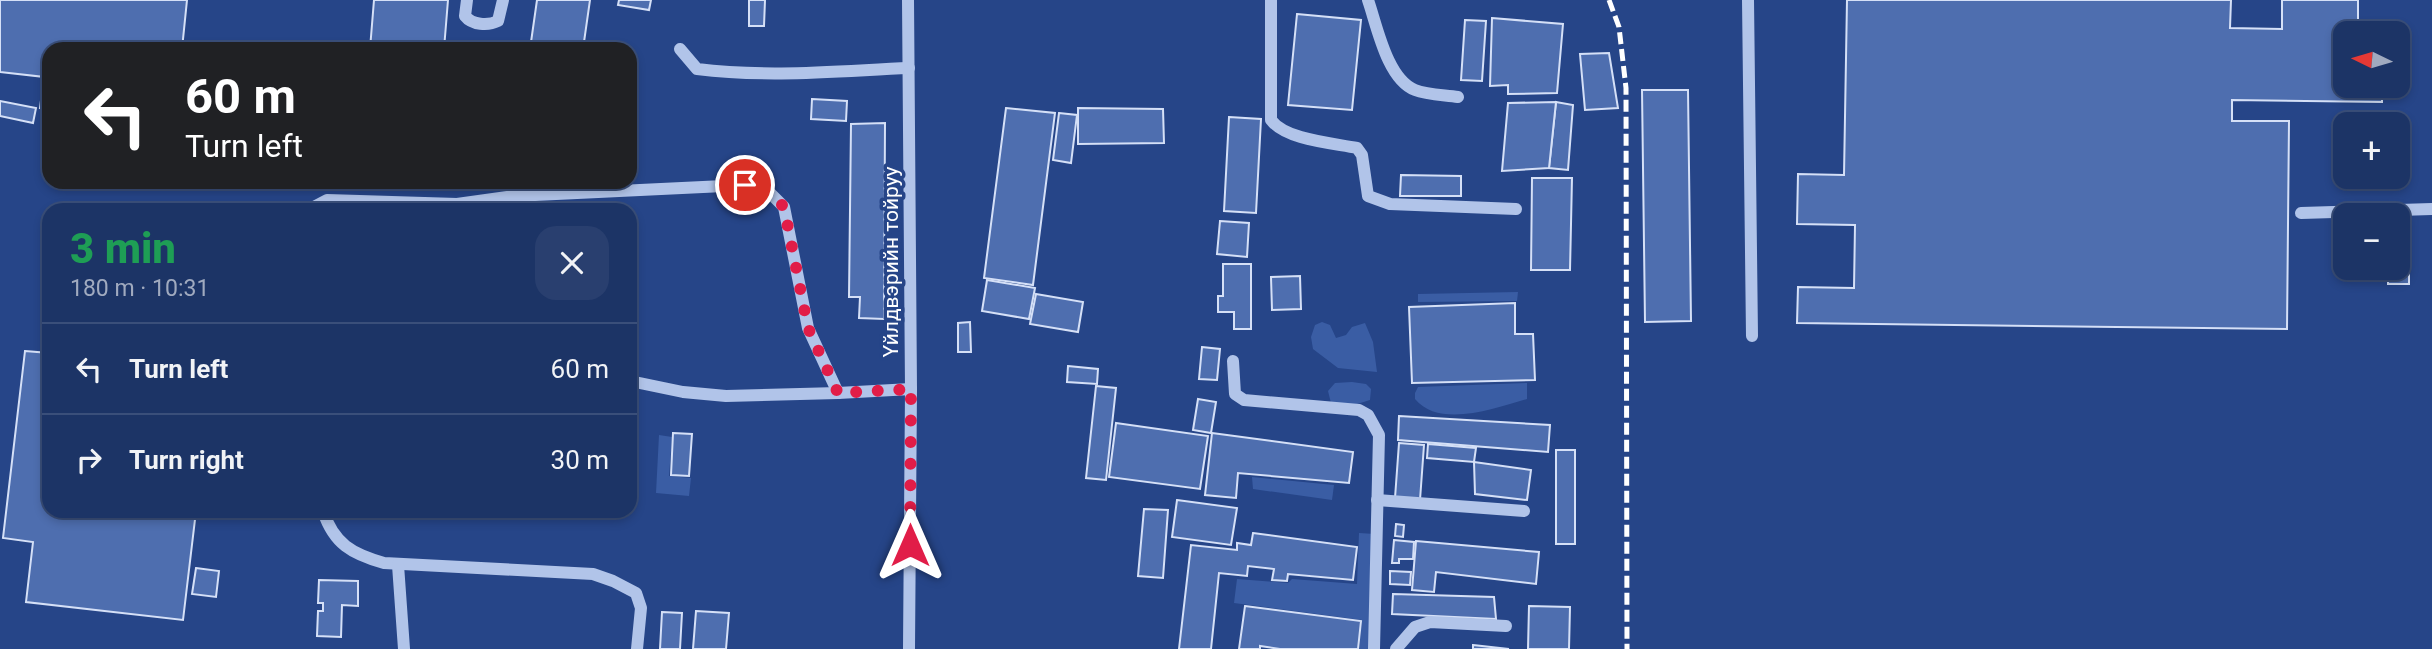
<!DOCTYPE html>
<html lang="en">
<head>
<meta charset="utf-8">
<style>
	:root { --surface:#1c3466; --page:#293f6f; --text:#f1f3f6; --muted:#a0aabf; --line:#3a4f7a }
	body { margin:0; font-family:Roboto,sans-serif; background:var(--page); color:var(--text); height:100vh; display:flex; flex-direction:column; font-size:26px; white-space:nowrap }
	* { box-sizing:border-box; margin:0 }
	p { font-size:23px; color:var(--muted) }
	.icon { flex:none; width:38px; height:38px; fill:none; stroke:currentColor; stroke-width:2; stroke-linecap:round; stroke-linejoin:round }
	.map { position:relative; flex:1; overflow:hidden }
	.side { position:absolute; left:42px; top:203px; width:595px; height:315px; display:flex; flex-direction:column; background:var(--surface); border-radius:21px; box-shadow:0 4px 10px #0003,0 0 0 2px var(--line) }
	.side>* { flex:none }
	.top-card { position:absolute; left:42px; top:42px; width:595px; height:147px; border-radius:21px; box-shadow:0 4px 10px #0003,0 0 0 2px var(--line); background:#202124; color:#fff; overflow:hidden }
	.needle { width:46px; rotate:275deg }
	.tools { position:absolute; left:2333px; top:21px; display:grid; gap:14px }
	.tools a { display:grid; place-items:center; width:77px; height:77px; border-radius:14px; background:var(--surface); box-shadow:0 4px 10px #0003,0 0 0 2px var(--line); font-size:35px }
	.pin { position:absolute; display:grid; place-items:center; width:60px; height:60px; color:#fff; margin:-30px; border:4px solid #fff; border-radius:50%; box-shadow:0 2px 7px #0007 }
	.me { position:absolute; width:77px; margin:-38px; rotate:0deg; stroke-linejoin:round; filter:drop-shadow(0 0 5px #0008) }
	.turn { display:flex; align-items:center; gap:24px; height:147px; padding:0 28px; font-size:32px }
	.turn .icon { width:91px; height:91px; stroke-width:2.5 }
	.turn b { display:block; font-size:49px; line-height:60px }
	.round { display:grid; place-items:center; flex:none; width:74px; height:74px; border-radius:21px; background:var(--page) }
	.head { display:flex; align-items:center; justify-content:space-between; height:119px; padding:0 28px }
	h1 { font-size:42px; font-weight:800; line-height:52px; color:#1e9e55 }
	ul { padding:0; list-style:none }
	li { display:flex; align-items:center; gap:21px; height:91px; padding:0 28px; border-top:2px solid var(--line) }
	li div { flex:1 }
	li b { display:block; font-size:26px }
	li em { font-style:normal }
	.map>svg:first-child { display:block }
	.green { fill:#3a5da4 }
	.building { fill:#4e6eaf; stroke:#d5e0f7; stroke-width:2 }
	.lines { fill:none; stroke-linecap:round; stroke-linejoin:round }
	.minor { stroke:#b1c4e9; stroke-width:12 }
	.rail { stroke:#fff; stroke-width:5; stroke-dasharray:12 5; stroke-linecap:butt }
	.route { stroke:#e11d48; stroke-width:12; stroke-dasharray:0 21.6 }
	.labels { text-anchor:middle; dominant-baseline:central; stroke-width:7; stroke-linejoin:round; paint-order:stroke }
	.street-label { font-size:21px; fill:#fff; stroke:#264588 }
</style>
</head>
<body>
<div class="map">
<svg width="2432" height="649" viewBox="0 0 2432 649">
	<rect width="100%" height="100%" fill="#264588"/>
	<g class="green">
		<polygon points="1518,292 1517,301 1418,302 1418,294"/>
		<polygon points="1322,322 1330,325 1336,338 1346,335 1352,327 1365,323 1373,342 1377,372 1338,368 1313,349 1311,337 1315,325"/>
		<polygon points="1352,382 1366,384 1371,389 1370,400 1341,409 1331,403 1328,391 1335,383"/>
		<path d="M 1527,383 L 1527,399 C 1495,408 1440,429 1415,399 L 1415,393 L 1418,387 Z"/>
		<polygon points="659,435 672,437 669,476 691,478 689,496 656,493"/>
		<polygon points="1252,477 1334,485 1332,500 1253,489"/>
		<polygon points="1359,533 1375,534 1370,649 1359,649 1362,620 1234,603 1237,579 1288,583 1292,579 1357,584"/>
	</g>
	<g class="building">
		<polygon points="0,0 187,0 182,49 49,49 49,109 40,108 44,77 0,72"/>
		<polygon points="374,0 448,0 444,49 370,49"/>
		<polygon points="537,0 590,0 583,49 530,49"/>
		<polygon points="619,0 651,0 649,10 618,5"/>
		<polygon points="749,0 765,0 764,26 749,26"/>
		<polygon points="1847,0 2231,0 2230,28 2282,29 2282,0 2358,0 2358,27 2383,27 2383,33 2345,33 2345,86 2382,86 2382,102 2232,100 2232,121 2289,121 2287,329 1797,323 1798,287 1854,288 1855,225 1797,224 1798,174 1844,175"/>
		<polygon points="1297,14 1361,20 1352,110 1288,105"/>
		<polygon points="1492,18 1563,24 1557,93 1508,94 1508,85 1490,86"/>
		<polygon points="1465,20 1486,21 1482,81 1461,80"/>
		<polygon points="1609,53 1618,108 1585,110 1580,54"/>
		<rect x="630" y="79" width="6" height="92"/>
		<polygon points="1642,90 1688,90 1691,321 1645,322"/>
		<polygon points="812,99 847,101 846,121 811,119"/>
		<polygon points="0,101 36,108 33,123 0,116"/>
		<polygon points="1556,102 1573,105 1568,170 1549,168"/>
		<polygon points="1556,102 1549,168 1502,171 1508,103"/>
		<polygon points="1006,108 1055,113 1033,285 984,278"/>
		<polygon points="1078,108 1163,109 1164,143 1078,144"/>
		<polygon points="1059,113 1077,115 1071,163 1053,160"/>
		<polygon points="1229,117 1261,119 1256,213 1224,211"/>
		<polygon points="885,123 884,319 859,318 860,297 849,297 851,124"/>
		<polygon points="1401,175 1461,176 1461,196 1400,196"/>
		<polygon points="1532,178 1572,178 1570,270 1531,270"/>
		<polygon points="1220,221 1249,223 1247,257 1217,254"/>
		<polygon points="2398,237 2409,240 2409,284 2388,284 2388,268 2398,268"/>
		<polygon points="1223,264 1251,264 1251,329 1234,329 1234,312 1218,312 1218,296 1223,296"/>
		<polygon points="1300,276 1301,309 1272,310 1271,277"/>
		<polygon points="987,280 1035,288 1029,319 982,311"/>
		<polygon points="1036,294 1083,302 1078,332 1030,324"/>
		<polygon points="1515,303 1515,334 1533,334 1535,380 1412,383 1409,307"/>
		<polygon points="970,322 971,352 958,352 958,323"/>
		<polygon points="1202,347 1220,349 1217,380 1199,379"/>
		<polygon points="25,351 49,353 49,511 196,511 183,620 26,602 33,542 3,538"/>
		<polygon points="1068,366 1098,369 1097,384 1067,382"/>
		<polygon points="1096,386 1116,388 1106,480 1086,478"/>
		<polygon points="1198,399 1216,402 1211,433 1193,430"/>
		<polygon points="1399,416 1550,425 1548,452 1398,440"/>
		<polygon points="1116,423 1208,436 1200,489 1109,477"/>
		<polygon points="673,433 692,434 689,476 671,475"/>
		<polygon points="1212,433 1353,452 1349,483 1238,473 1236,498 1205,495"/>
		<polygon points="1399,443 1424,445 1420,500 1395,498"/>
		<polygon points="1428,444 1476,448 1474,462 1427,458"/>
		<rect x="1556" y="450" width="19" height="94"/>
		<polygon points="1474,462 1531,470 1527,500 1475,494"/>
		<polygon points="1177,500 1237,508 1231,545 1172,537"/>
		<polygon points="1144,509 1168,510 1163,578 1138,576"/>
		<polygon points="1396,524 1404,525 1403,537 1395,536"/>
		<polygon points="1253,533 1357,547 1353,580 1288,574 1287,581 1272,580 1274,569 1248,566 1247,576 1219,573 1211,649 1179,649 1191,545 1237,550 1237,543 1251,545"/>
		<polygon points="1394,540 1414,542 1413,559 1399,559 1399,563 1392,563"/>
		<polygon points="1416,541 1539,552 1536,584 1436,572 1434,592 1412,590"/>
		<polygon points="196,568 219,571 216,597 192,594"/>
		<polygon points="1390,571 1411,572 1410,585 1390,584"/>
		<polygon points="319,580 358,581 358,606 342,605 341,637 317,636 318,611 323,611 323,603 318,603"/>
		<polygon points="1393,594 1494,597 1496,619 1392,614"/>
		<polygon points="1245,606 1361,621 1358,649 1280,649 1260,646 1260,649 1239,649"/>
		<polygon points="1529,606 1570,607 1569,649 1528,649"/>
		<polygon points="696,611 729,613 726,649 693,649"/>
		<polygon points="662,612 682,613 680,649 660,649"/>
		<polygon points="1473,645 1509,649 1473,649"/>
	</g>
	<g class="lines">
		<g class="minor">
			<path d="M 467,0 L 465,16 C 472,25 488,26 498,21 L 503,0"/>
			<polyline points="908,0 911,389 909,649"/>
			<path d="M 1271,0 L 1271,120 C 1286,140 1332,143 1357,148 L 1362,155 L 1368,196 L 1390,204 L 1516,209"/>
			<path d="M 1368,0 C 1377,26 1387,79 1415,90 C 1427,95 1445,95 1458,97"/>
			<polyline points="1748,0 1752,336"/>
			<path d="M 680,49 L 697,69 C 769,78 837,71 909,68"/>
			<polyline points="308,210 327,200 457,204 514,196 745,185 770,193 784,207 808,328 838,393 911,389"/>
			<polyline points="2301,213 2432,209"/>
			<polyline points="1233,361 1235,394 1244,400 1359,410 1368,415 1379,435 1374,649"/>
			<polyline points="630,381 683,392 726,396 838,393"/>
			<polyline points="1377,500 1524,511"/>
			<path d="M 323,511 C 334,544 352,554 384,563 L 593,574 L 613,581 L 636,593 L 641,608 L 637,649"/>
			<polyline points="398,565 404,649"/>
			<polyline points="1396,649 1415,627 1430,622 1506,626"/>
		</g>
		<polyline class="rail" points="1609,0 1619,27 1626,88 1627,649"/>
	</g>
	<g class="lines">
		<polyline class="route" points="745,185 770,193 784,207 808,328 838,393 911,389 910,545"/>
	</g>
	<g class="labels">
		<g class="street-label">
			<text transform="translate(891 262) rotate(-90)">Үйлдвэрийн тойруу</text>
		</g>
	</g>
</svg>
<div class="tools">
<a><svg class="needle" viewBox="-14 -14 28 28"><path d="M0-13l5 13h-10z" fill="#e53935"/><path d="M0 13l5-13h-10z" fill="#a0aabf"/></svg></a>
<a>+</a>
<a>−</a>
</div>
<div class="pin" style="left:745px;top:185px;background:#d93025"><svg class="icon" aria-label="arrive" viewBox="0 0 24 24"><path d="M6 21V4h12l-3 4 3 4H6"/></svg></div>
<svg class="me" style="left:910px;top:545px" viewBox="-20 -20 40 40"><path d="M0-17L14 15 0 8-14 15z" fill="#e11d48" stroke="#fff" stroke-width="4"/></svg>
<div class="top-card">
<div class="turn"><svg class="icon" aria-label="left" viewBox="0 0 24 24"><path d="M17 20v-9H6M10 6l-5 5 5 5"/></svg><div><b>60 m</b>Turn left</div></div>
</div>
<section class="side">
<div class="head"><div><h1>3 min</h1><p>180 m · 10:31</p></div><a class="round"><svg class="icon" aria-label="close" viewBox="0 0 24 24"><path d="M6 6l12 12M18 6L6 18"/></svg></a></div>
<ul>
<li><svg class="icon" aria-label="left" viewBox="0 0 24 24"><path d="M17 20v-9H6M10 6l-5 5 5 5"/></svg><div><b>Turn left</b></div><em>60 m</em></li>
<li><svg class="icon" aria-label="right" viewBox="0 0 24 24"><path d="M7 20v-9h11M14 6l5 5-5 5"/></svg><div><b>Turn right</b></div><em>30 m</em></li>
</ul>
</section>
</div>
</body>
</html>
